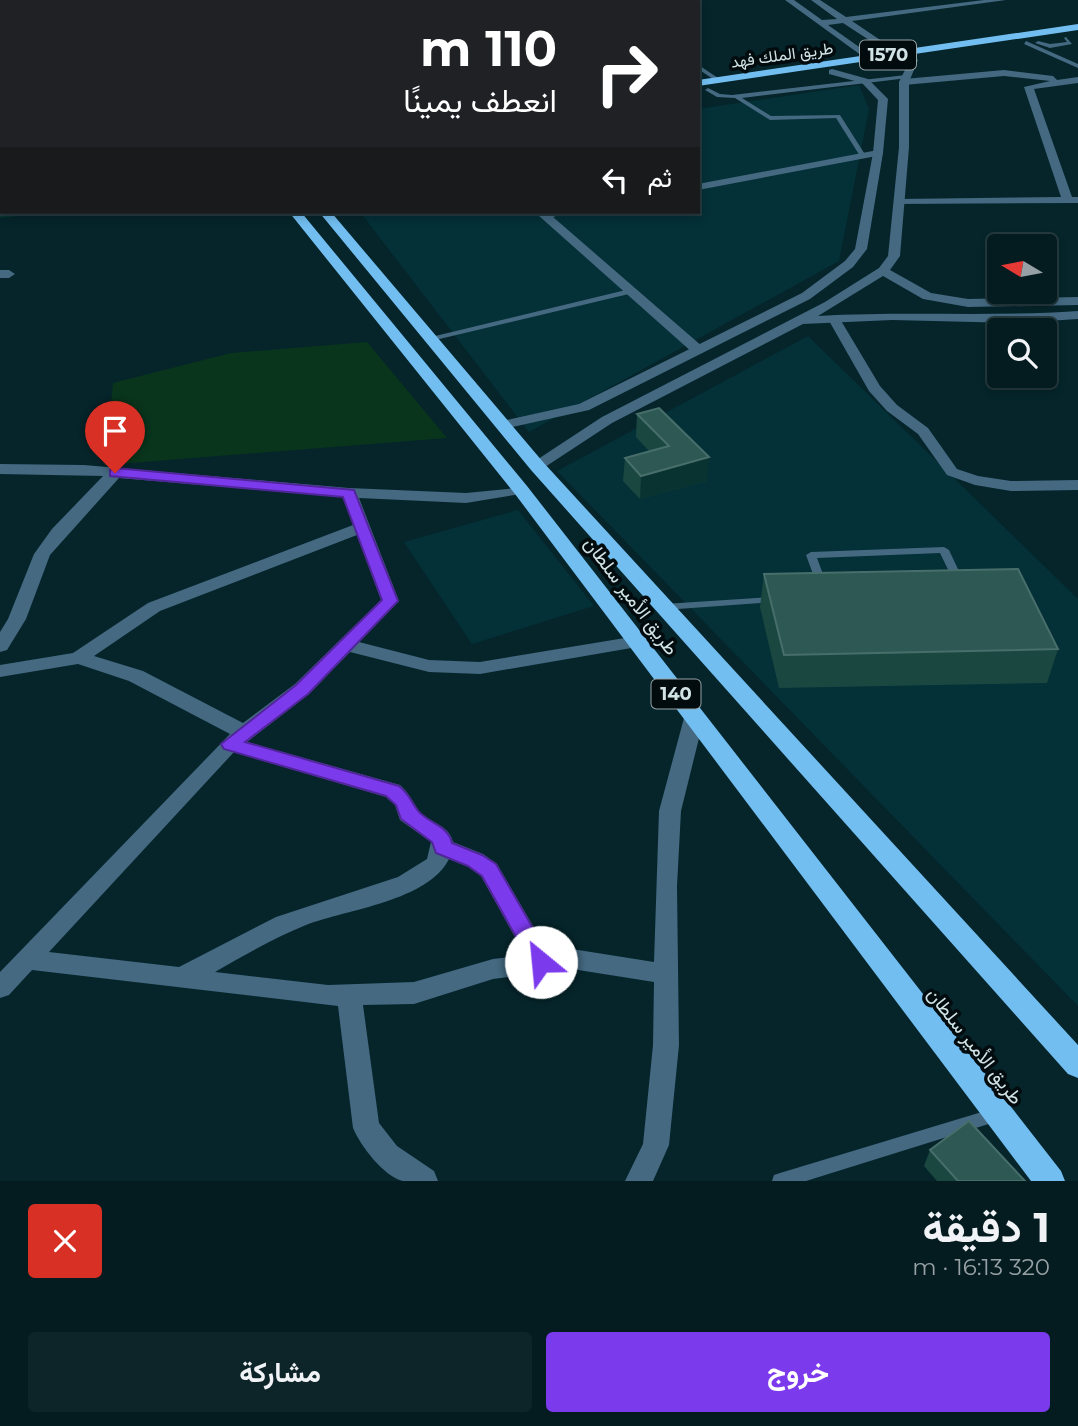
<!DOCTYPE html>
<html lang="ar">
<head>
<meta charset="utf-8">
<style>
	:root { --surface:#041c20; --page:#0d2529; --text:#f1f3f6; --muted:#97a1a5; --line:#253a3e; --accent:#7c3aed }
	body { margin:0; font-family:Montserrat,Vazirmatn,sans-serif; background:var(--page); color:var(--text); direction:rtl; height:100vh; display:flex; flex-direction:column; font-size:26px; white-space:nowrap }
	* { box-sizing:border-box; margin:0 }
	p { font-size:23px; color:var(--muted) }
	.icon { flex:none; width:38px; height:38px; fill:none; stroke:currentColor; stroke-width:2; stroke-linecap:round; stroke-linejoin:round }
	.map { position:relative; height:1181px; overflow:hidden; direction:ltr }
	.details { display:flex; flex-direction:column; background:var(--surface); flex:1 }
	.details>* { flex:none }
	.guide { position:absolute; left:0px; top:0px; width:700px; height:214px; box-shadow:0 4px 10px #0003,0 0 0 2px var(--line); direction:rtl; background:#202124; color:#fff; overflow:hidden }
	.needle { width:46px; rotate:280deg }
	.tools { position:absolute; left:987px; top:234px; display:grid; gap:14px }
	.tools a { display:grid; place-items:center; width:70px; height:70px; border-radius:7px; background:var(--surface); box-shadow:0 4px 10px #0003,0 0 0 2px var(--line); font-size:35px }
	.pin { position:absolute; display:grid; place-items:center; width:60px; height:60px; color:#fff; margin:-72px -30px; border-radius:50% 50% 50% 0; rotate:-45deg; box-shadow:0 0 7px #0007 }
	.pin .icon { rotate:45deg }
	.me { position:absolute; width:77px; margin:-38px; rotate:332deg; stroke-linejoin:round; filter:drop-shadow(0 0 5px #0008) }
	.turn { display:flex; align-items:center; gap:24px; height:147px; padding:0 28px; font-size:32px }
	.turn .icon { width:91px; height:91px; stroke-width:2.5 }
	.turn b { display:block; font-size:49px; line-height:60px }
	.then { display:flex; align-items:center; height:66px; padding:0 28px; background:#0003; gap:14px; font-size:26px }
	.round { display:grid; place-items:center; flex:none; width:74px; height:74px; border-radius:7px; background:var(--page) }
	.summary { display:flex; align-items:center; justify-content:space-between; height:119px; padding:0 28px }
	h1 { font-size:42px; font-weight:700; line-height:52px }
	.cta { display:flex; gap:14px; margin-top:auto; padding:14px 28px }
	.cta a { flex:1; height:80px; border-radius:7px; background:var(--accent); color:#fff; font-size:28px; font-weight:700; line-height:80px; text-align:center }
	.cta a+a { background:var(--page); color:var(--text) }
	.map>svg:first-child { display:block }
	.built { fill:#043037 }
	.green { fill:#09351c }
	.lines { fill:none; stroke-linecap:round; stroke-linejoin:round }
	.service { fill:#446981; fill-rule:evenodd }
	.minor { fill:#446981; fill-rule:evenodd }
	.tertiary { fill:#446981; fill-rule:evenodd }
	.trunk { fill:#72bef1; fill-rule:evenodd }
	.wall { fill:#1a4841 }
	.shaded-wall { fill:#093331 }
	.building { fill:#2e5853; stroke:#476e6a; stroke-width:2 }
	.route { fill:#7c3aed; stroke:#51269a; stroke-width:2 }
	.labels { text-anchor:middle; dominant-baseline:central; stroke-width:7; stroke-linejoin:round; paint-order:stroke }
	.far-street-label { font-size:16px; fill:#d2e3e6; stroke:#020c0f }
	.shield { fill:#020c0f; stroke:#94a2a6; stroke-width:2 }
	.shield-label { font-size:18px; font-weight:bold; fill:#d2e3e6 }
	.street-label { font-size:19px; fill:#d2e3e6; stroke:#020c0f }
</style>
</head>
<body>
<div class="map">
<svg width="1078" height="1181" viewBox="0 0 1078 1181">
	<rect width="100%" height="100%" fill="#05252b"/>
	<g class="built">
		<polygon points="859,85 869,109 839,261 529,432 360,212 698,212 698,109"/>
		<polygon points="808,336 1078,599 1078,1006 557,471"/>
		<polygon points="518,510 594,606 472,644 404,542"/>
	</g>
	<polygon class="green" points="367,342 447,438 105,465 113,383 231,353"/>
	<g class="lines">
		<g class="service">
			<polygon points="306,0 310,0 309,2 305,2"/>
			<polygon points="1066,37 1072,44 1050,48 1035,43 1038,41 1050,44 1067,42 1064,38"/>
			<polygon points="1026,41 1078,64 1078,68 1024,44"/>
			<polygon points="698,65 700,66 721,80 716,81 698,69"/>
			<polygon points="906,75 908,78 742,98 771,116 840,115 866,156 863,158 860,156 836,118 770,120 735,98 717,97 705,90 708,88 720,94 732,95"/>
			<polygon points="630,289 634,291 633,293 431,341 427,339 431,337"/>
			<polygon points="944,547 949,550 964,582 963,584 955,584 940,553 817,558 827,585 822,588 817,585 806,555 811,552"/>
			<polygon points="772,597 777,600 776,602 664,610 659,607 664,604"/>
			<polygon points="995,1108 1001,1110 1003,1115 1001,1120 995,1122 806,1181 772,1181 774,1175 780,1173"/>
		</g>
		<g class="minor">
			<polygon points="173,0 171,2 144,1 145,0"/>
			<polygon points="220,0 250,0 217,2"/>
			<polygon points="785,0 794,0 822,20 837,19 811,0 820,0 846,17 984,0 1006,0 852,21 898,52 895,57 843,23 828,25 872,56 869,61"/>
			<polygon points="1004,70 1053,76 1057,80 1078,77 1078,83 1034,89 1072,197 1078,197 1078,203 895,204 895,200 899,199 1061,197 1024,87 1050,81 1004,76 904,85 899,82 904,79"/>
			<polygon points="2,134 2,142 0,142 0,135"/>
			<polygon points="878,150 883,153 882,155 698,190 698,184"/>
			<polygon points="568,212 553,217 703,347 703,353 693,353 538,215 544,212"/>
			<polygon points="0,270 9,270 15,274 9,278 0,278"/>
			<polygon points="834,315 840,319 880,386 897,405 928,428 957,469 978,476 1011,481 1078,480 1078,490 1011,491 975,485 947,475 918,434 887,411 869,391 828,319"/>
			<path d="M 0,464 L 84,465 L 349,488 L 466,493 L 527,487 L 529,490 L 527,493 L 466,503 L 359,498 L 399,601 L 359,642 L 429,660 L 480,662 L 637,636 L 643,638 L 646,642 L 643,646 L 480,674 L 429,672 L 350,652 L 309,694 L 247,742 L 400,785 C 409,793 411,799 417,808 C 426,823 449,823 453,842 L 483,854 L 497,864 L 548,952 L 572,949 L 654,962 L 659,811 L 684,718 L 687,713 L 701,713 L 704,718 L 681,811 L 677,886 L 679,1045 L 669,1145 L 653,1181 L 625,1181 L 643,1144 L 653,1045 L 654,982 L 572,969 L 493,979 L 414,1004 L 363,1005 L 379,1123 L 397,1146 L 434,1171 L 438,1181 C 427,1181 414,1181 403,1181 C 384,1177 360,1145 353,1128 L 338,1006 L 32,970 L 9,995 L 0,998 L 0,972 L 230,734 L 129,681 L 78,664 L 0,677 L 0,665 L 73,653 L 148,603 L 353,525 L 343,497 L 119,478 L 50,555 L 26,619 L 7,650 L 0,652 L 0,632 L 8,619 L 34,554 L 52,529 L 103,476 L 0,474 ZM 357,535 L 381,600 L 295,684 L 243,723 L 143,671 L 94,656 L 160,611 ZM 234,752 L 386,797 L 395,805 L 400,820 L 431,842 L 427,859 L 398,877 L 276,917 L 179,967 L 49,952 ZM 449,859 L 467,866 L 481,876 L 525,955 L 493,959 L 414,982 L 328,985 L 215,972 C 245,955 274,938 306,925 C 348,909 428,901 449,859 Z"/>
		</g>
		<g class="tertiary">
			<path d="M 914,57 L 918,60 L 909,82 L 909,147 L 900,256 L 890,270 L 931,293 L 968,299 L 1078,297 L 1078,305 L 968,307 L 923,299 L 883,276 L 818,316 C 905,311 991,317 1078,311 L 1078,319 L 1015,323 L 892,320 L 803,324 L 612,423 L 542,469 L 532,469 L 529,466 L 532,463 L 602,417 L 825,302 L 879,268 L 888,256 L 899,147 L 899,82 L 910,60 Z"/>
			<polygon points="832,69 868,79 888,99 883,153 867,249 853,267 810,299 589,410 503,429 498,428 496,425 498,422 579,404 802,293 845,261 855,249 873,153 878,100 862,83 829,74 829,70"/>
		</g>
		<g class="trunk">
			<polygon points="123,0 131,0 132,2 124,2"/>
			<polygon points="143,0 151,0 152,2 144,2"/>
			<polygon points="1078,24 1078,30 698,86 698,80"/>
			<rect x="0" y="167" width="2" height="6"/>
			<polygon points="289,212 301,212 527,486 1061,1171 1065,1181 1031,1181 515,494"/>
			<polygon points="319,212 331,212 543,462 1078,1045 1078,1078 1068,1074 531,470"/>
		</g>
	</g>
	<g class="wall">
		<polygon points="637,414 707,481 640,499 623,481 625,458 649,451 636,437"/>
		<polygon points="764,574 1058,649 1047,683 779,688 760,607"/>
		<polygon points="930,1150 1025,1181 937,1181 924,1166"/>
	</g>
	<g class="shaded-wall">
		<polygon points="2,98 2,117 0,121 0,101"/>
		<polygon points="0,198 2,198 2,212 45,212 45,213 0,218"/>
		<polygon points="709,457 707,481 640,499 641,476"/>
	</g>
	<g class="building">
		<polygon points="13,0 12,2 2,2 2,98 0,101 0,27 1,21 0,21 0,1"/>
		<rect x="0" y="176" width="2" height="22"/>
		<polygon points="659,408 709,457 641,476 625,458 669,446 637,414"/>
		<polygon points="1018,569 1058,649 784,655 764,574"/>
		<polygon points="969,1121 1025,1181 958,1181 930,1150"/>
	</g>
	<path class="route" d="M 115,468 L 354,490 L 398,601 L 308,694 L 245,742 L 399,786 C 408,793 410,799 416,808 C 425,823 448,824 452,843 L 482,855 L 496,864 L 549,956 L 552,962 L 549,969 L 541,972 L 534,969 L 482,876 L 468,866 L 436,853 L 432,842 L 401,819 L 396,805 L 386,796 L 224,749 L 221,744 L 296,685 L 382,600 L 343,497 L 110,476 L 110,470 Z"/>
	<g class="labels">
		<g class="far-street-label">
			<text transform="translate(782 55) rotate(-8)">طريق الملك فهد</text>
		</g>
		<g class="shield">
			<rect x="860" y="40.5" width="56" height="29" rx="5"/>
			<rect x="651.5" y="679.5" width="49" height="29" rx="5"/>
		</g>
		<g class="shield-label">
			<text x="888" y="55">1570</text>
			<text x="676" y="694">140</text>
		</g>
		<g class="street-label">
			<text transform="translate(631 596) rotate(53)">طريق الأمير سلطان</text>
			<text transform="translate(975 1046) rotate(52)">طريق الأمير سلطان</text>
		</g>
	</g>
</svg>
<div class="tools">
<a><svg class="needle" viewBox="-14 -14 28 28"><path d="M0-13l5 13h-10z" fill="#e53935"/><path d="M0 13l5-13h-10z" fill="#97a1a5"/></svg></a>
<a><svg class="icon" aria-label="search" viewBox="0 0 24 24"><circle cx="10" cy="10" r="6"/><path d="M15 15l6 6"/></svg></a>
</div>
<div class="pin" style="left:115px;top:473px;background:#d93025"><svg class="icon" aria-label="arrive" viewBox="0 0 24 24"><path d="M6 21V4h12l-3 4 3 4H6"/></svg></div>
<svg class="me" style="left:541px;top:962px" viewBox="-20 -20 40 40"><circle r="19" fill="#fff"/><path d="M0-13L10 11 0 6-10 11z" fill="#7c3aed"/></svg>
<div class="guide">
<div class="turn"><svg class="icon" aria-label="right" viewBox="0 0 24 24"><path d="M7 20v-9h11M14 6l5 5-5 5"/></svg><div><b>110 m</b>انعطف يمينًا</div></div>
<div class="then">ثم<svg class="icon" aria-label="left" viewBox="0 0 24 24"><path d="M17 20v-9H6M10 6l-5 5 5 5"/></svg></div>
</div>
</div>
<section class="details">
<div class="summary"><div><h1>1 دقيقة</h1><p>320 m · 16:13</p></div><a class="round" style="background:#d93025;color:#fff"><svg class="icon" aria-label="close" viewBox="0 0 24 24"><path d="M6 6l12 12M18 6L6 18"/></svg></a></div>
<div class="cta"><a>خروج</a><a>مشاركة</a></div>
</section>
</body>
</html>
